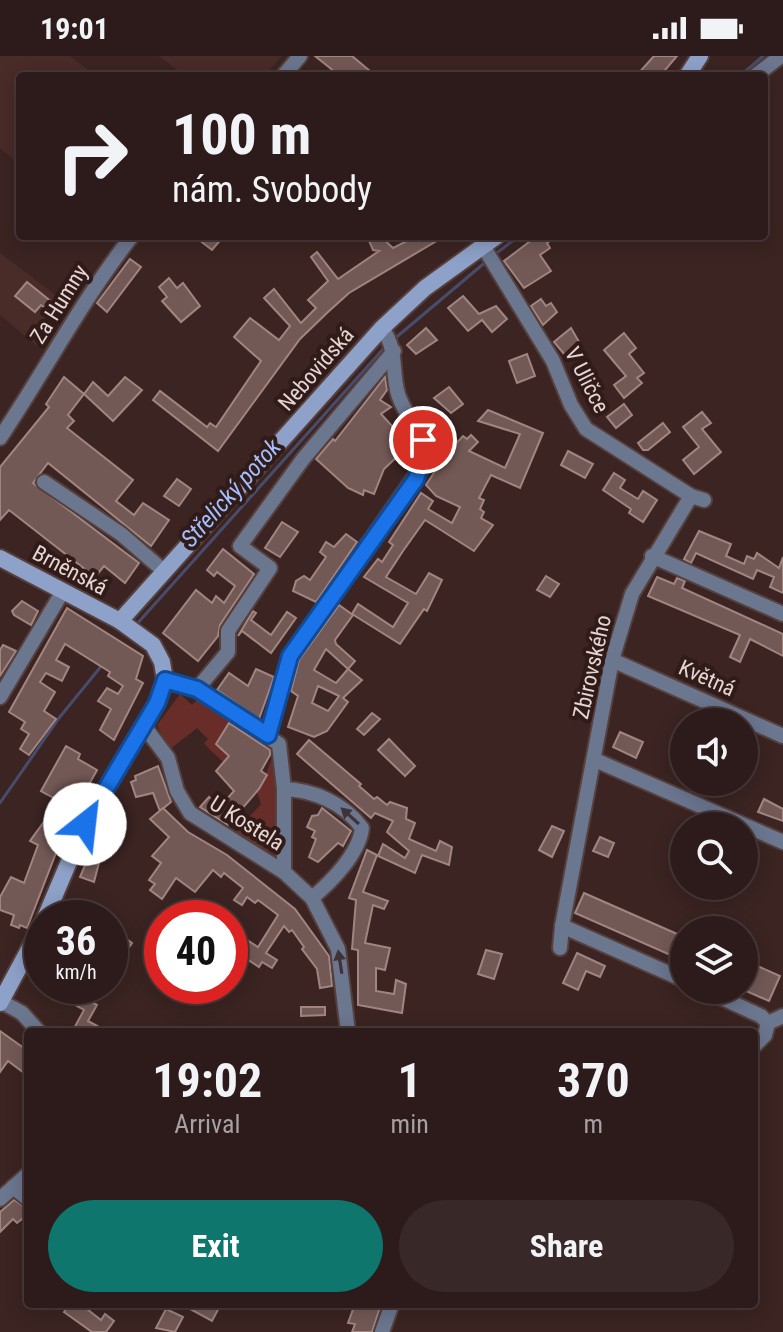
<!DOCTYPE html>
<html lang="en">
<head>
<meta charset="utf-8">
<style>
	:root { --surface:#2c1b1a; --page:#382827; --text:#f1f3f6; --muted:#a6a1a2; --line:#483939; --accent:#0f766e }
	body { margin:0; font-family:"Roboto Condensed",sans-serif; background:var(--page); color:var(--text); height:100vh; display:flex; flex-direction:column; font-size:30px; white-space:nowrap }
	* { box-sizing:border-box; margin:0 }
	p { font-size:26px; color:var(--muted) }
	.icon { flex:none; width:44px; height:44px; fill:none; stroke:currentColor; stroke-width:2; stroke-linecap:round; stroke-linejoin:round }
	.map { position:relative; flex:1; overflow:hidden }
	.sheet { position:absolute; left:24px; top:972px; width:734px; height:280px; display:flex; flex-direction:column; background:var(--surface); border-radius:8px; box-shadow:0 4px 20px #0003,0 0 0 2px var(--line) }
	.sheet>* { flex:none }
	.top-card { position:absolute; left:16px; top:16px; width:752px; height:168px; border-radius:8px; box-shadow:0 4px 20px #0003,0 0 0 2px var(--line); background:#2c1b1a; color:var(--text); overflow:hidden }
	.tools { position:absolute; left:670px; top:652px; display:grid; gap:16px }
	.tools a { display:grid; place-items:center; width:88px; height:88px; border-radius:50%; background:var(--surface); box-shadow:0 4px 20px #0003,0 0 0 2px var(--line); font-size:40px }
	.speed { position:absolute; left:24px; top:844px; display:flex; gap:16px; font-size:40px; font-weight:700; text-align:center }
	.speed>* { display:grid; place-content:center; width:104px; height:104px; border-radius:50%; background:var(--surface); box-shadow:0 4px 20px #0003,0 0 0 2px var(--line); line-height:1 }
	.speed small { font-size:20px; font-weight:400 }
	.speed .limit { border:12px solid #d22; background:#fff; color:#111 }
	.pin { position:absolute; display:grid; place-items:center; width:68px; height:68px; color:#fff; margin:-34px; border:4px solid #fff; border-radius:50%; box-shadow:0 2px 8px #0007 }
	.me { position:absolute; width:88px; margin:-44px; rotate:29deg; stroke-linejoin:round; filter:drop-shadow(0 0 6px #0008) }
	.turn { display:flex; align-items:center; gap:28px; height:168px; padding:0 24px; font-size:36px }
	.turn .icon { width:104px; height:104px; stroke-width:2.5 }
	.turn b { display:block; font-size:56px; line-height:68px }
	.eta { display:flex; justify-content:space-evenly; align-items:center; height:136px; text-align:center }
	.eta b { font-size:48px; font-weight:700; line-height:56px }
	.primary-button { display:flex; gap:16px; margin-top:auto; padding:16px 24px }
	.primary-button a { flex:1; height:92px; border-radius:48px; background:var(--accent); color:#fff; font-size:32px; font-weight:700; line-height:92px; text-align:center }
	.primary-button a+a { background:var(--page); color:var(--text) }
	.status { display:flex; justify-content:space-between; align-items:center; height:56px; padding:0 40px; background:var(--surface); direction:ltr }
	.status svg { height:22px; fill:currentColor }
	.map>svg:first-child { display:block }
	.built { fill:#492b28 }
	.green { fill:#682d29 }
	.lines { fill:none; stroke-linecap:round; stroke-linejoin:round }
	.stream { stroke:#484c6b; stroke-width:3 }
	.building { fill:#735956; stroke:#a18581; stroke-width:2; fill-rule:evenodd }
	.street-casing { stroke:#56403e; stroke-width:18 }
	.secondary-casing { stroke:#56403e; stroke-width:20 }
	.street { stroke:#6b768f; stroke-width:14 }
	.secondary { stroke:#8ea1c8; stroke-width:16 }
	.oneway { fill:#403236 }
	.route-casing { stroke:#114b97; stroke-width:20 }
	.route { stroke:#1a73e8; stroke-width:14 }
	.labels { text-anchor:middle; dominant-baseline:central; stroke-width:8; stroke-linejoin:round; paint-order:stroke }
	.street-label { font-size:22px; fill:#e5d5d3; stroke:#311b19 }
	.water-label { font-size:24px; font-style:italic; fill:#a2bfff; stroke:#311b19 }
</style>
</head>
<body>
<div class="status"><b>19:01</b><svg viewBox="0 0 49 12"><path d="M0 12V9h3v3zM5 12V6h3v6zM10 12V3h3v9zM15 12V0h3v12zM26 1h20v11H26zM47 4h2v5h-2z"/></svg></div>
<div class="map">
<svg width="783" height="1276" viewBox="0 0 783 1276">
	<rect width="100%" height="100%" fill="#3b2422"/>
	<g class="built">
		<polygon points="0,0 70,0 96,20 20,20 20,108 0,92"/>
		<polygon points="159,0 282,0 264,20 185,20"/>
		<polygon points="0,197 62,244 38,291 0,259"/>
	</g>
	<polygon class="green" points="180,638 192,649 198,643 230,664 216,688 261,731 275,694 276,800 236,776 261,748 257,736 210,694 204,687 208,683 197,672 169,694 157,669"/>
	<g class="lines">
		<g class="stream">
			<polyline points="740,20 763,0"/>
			<polyline points="494,199 519,180"/>
			<polyline points="393,284 488,204"/>
			<polyline points="136,569 384,292"/>
			<polyline points="0,747 59,662 103,608"/>
		</g>
	</g>
	<g class="building">
		<polygon points="315,0 352,0 376,20 340,20"/>
		<polygon points="654,0 677,0 660,20 636,20"/>
		<polygon points="194,180 224,180 212,194"/>
		<polygon points="367,180 380,180 393,192 409,184 407,180 445,180 349,237 328,256 300,283 218,395 153,344 160,335 207,371 210,367 216,371 261,305 234,281 250,262 279,284 290,270 264,242 274,233 301,267 316,252 308,244 328,225 311,201 317,196 338,223 379,195 373,194"/>
		<polygon points="537,180 558,180 547,187 550,192 540,199 551,215 524,232 504,205"/>
		<polygon points="130,203 141,211 107,256 97,247"/>
		<polygon points="169,222 177,232 183,227 200,250 181,266 162,245 167,241 159,231"/>
		<polygon points="27,226 53,247 48,254 41,249 35,256 15,240"/>
		<polygon points="463,240 479,258 496,250 507,263 492,276 482,264 468,275 448,252"/>
		<polygon points="541,243 546,250 551,247 557,256 543,269 531,250"/>
		<polygon points="426,272 437,284 416,298 407,289"/>
		<polygon points="571,272 582,291 574,299 570,295 565,299 554,286"/>
		<polygon points="624,277 636,292 629,298 644,317 637,322 642,327 624,342 614,329 626,320 604,294"/>
		<polygon points="527,298 535,320 517,327 509,305"/>
		<polygon points="64,321 84,338 93,326 108,340 125,321 142,334 113,365 84,338 68,359 74,365 67,372 133,424 116,445 134,459 143,447 169,464 151,490 48,407 33,427 139,507 125,527 104,510 95,521 9,454 0,464 0,411 49,351 46,348"/>
		<polygon points="385,321 387,334 380,344 391,351 381,358 414,394 405,405 399,399 384,413 374,438 364,434 363,439 348,432 316,403 333,383 335,385"/>
		<polygon points="449,331 463,348 451,357 434,342"/>
		<polygon points="624,348 632,359 616,372 607,361"/>
		<polygon points="488,354 543,377 520,432 491,419 479,442 484,444 480,453 484,456 481,462 493,469 474,495 425,464 403,495 386,521 416,538 429,517 442,524 427,555 424,553 400,588 352,558 358,548 393,571 408,547 364,521 378,503 382,506 393,489 389,486 421,437 433,445 428,453 452,467 460,451 436,440 426,429 447,397 463,380 467,383 471,379 478,386 469,395 505,412 520,378 478,365"/>
		<polygon points="702,356 711,367 702,373 721,396 694,418 683,404 699,391 683,371"/>
		<polygon points="663,367 670,376 648,394 643,394 638,387"/>
		<polygon points="568,395 593,408 585,422 561,409"/>
		<polygon points="614,417 625,424 620,432 638,443 643,435 657,444 643,466 629,457 631,453 603,434"/>
		<polygon points="177,423 191,433 179,450 164,440"/>
		<polygon points="282,466 298,476 280,501 265,492"/>
		<polygon points="699,475 731,488 726,500 744,508 747,500 754,503 757,497 779,512 783,501 783,537 770,531 774,521 757,514 753,523 696,497 691,507 684,503"/>
		<polygon points="346,478 357,486 316,546 293,535 296,525 304,520 310,524 326,501 320,496 326,486 334,491"/>
		<polygon points="223,493 254,518 220,569 218,580 198,605 163,577 196,534 212,547 216,540 224,547 235,530 217,516 214,520 207,514"/>
		<polygon points="546,520 559,528 550,541 537,534"/>
		<polygon points="657,521 674,528 677,522 685,525 682,532 783,578 783,600 750,583 740,606 730,601 740,579 648,540"/>
		<polygon points="22,545 38,555 31,569 14,559 12,555"/>
		<path d="M 339,549 L 353,559 L 335,584 L 336,588 L 355,605 L 348,613 L 362,624 L 343,642 L 348,646 L 327,675 L 314,681 L 288,671 L 298,640 L 291,635 L 299,604 ZM 326,593 L 348,613 L 336,627 L 314,614 ZM 318,630 L 339,640 L 328,655 L 312,647 Z"/>
		<polygon points="67,552 143,600 136,623 143,627 114,684 100,674 111,653 98,645 107,632 118,638 123,630 108,620 110,616 65,588 56,604 69,611 62,625 46,617 40,626 55,636 44,655 56,663 29,699 20,693 29,678 21,673 25,666 9,656"/>
		<polygon points="253,555 256,557 251,564 271,579 287,556 296,562 271,597 242,575 238,580"/>
		<polygon points="3,589 16,595 0,620 0,594"/>
		<polygon points="256,613 274,621 259,663 217,634 229,617 248,630"/>
		<polygon points="372,657 380,663 364,679 357,673"/>
		<polygon points="229,667 270,694 270,699 261,715 267,719 259,733 228,769 200,751 209,741 220,751 234,735 216,715 229,700 216,688"/>
		<polygon points="620,676 643,686 636,702 613,691"/>
		<polygon points="389,683 415,710 405,720 378,694"/>
		<polygon points="309,684 361,728 359,730 374,743 377,741 387,749 390,746 407,752 406,763 415,767 409,783 436,795 440,785 452,791 449,809 422,799 415,817 378,800 383,788 405,802 409,795 387,776 393,765 375,757 371,762 297,698"/>
		<polygon points="66,690 80,698 78,703 97,714 68,766 27,872 20,869 19,872 11,869 14,859 0,854 0,841 11,821 24,827 38,789 30,785 59,745 41,735"/>
		<polygon points="158,710 171,746 160,755 153,737 136,741 131,726 136,724 135,720"/>
		<polygon points="764,743 783,753 783,765 758,756"/>
		<polygon points="163,752 188,776 227,799 295,853 329,900 332,930 320,932 317,913 302,893 304,891 292,874 289,876 284,870 266,897 277,904 272,912 262,906 259,911 230,892 230,863 241,869 236,877 258,891 278,859 258,844 255,847 247,841 242,849 234,844 243,832 224,817 221,821 213,814 195,836 176,822 162,843 150,834 155,828 149,824 161,807 152,800 169,781 150,763"/>
		<polygon points="322,752 351,775 343,790 338,787 318,806 309,801 316,783 312,781 315,775 307,771 312,760 318,759"/>
		<polygon points="552,770 564,775 552,801 539,794"/>
		<polygon points="600,781 614,787 608,801 593,795"/>
		<polygon points="367,794 377,799 363,836 388,845 384,853 373,849 365,887 390,892 385,914 376,912 376,935 394,938 396,924 406,928 402,957 358,949 358,894 352,893 356,844 349,842"/>
		<polygon points="91,795 101,799 94,826 80,821"/>
		<polygon points="584,837 684,881 684,905 575,857"/>
		<polygon points="78,844 98,852 94,862 70,862"/>
		<polygon points="110,882 120,889 125,882 132,887 120,905 110,899"/>
		<polygon points="486,894 502,898 494,923 478,918"/>
		<polygon points="577,897 605,910 600,921 586,915 578,934 563,927"/>
		<polygon points="744,904 780,920 769,945 744,934"/>
		<polygon points="66,932 97,949 88,965 108,976 72,976 84,954 61,941"/>
		<polygon points="301,951 325,951 325,959 301,960"/>
		<polygon points="0,975 28,995 28,1020 8,1005 0,1016"/>
		<polygon points="14,1144 28,1153 28,1169 22,1163 17,1167 13,1163 0,1176 0,1156"/>
		<polygon points="70,1248 91,1248 87,1253 101,1264 105,1258 114,1265 106,1276 92,1276 64,1256"/>
		<polygon points="181,1248 221,1248 212,1265"/>
		<polygon points="355,1248 381,1248 372,1276 352,1276 355,1268 348,1267"/>
		<polygon points="166,1253 183,1261 175,1276 156,1272"/>
	</g>
	<g class="lines">
		<defs>
			<g id="street">
				<polyline points="283,20 300,0"/>
				<polyline points="755,20 781,0"/>
				<polyline points="483,190 553,305 571,349 586,373 691,440 704,444"/>
				<path d="M 0,382 C 45,315 82,244 132,180"/>
				<polyline points="44,426 121,478 165,516"/>
				<polyline points="652,500 783,558"/>
				<polyline points="612,604 783,680"/>
				<polyline points="165,624 197,633"/>
				<polyline points="0,641 63,535"/>
				<polyline points="144,670 168,702 177,735 190,757 284,816 312,842 338,893 348,976"/>
				<path d="M 268,679 L 290,600 L 423,409 L 426,394 C 420,373 404,358 398,338 C 391,313 398,294 382,272"/>
				<polyline points="595,704 783,786"/>
				<path d="M 284,733 C 313,734 344,747 362,772 C 359,798 331,826 312,842"/>
				<polyline points="284,816 284,733 279,688 197,633 228,596 228,575 270,512 240,490 303,403 394,295"/>
				<polyline points="560,892 562,870"/>
				<polyline points="684,924 562,870 612,604 632,538 691,440"/>
				<polyline points="705,934 761,960 768,967"/>
				<polyline points="0,945 22,957 39,976"/>
				<polyline points="754,990 765,979 768,967 783,960"/>
				<polyline points="13,1131 28,1143"/>
				<polyline points="0,1143 28,1118"/>
				<polyline points="382,1276 392,1248"/>
			</g>
			<g id="secondary">
				<polyline points="687,20 700,0"/>
				<polyline points="0,502 120,565 153,589 162,606 165,624 157,647 85,768 45,862"/>
				<polyline points="120,565 382,272 425,232 497,180"/>
				<polyline points="0,947 42,869"/>
			</g>
		</defs>
		<use href="#street" class="street-casing"/>
		<use href="#secondary" class="secondary-casing"/>
		<use href="#street" class="street"/>
		<use href="#secondary" class="secondary"/>
	</g>
	<defs><path id="oneway-solid" d="M-6-.8H1V-3.2L6.5 0L1 3.2V.8H-6Z" transform="scale(2)"/></defs>
	<g class="oneway">
		<use href="#oneway-solid" transform="translate(350 760) rotate(-138)"/>
		<use href="#oneway-solid" transform="translate(340 906) rotate(-99)"/>
	</g>
	<g class="lines">
		<defs>
			<polyline id="route" points="85,768 157,647 165,624 197,633 268,679 290,600 416,423 426,394 423,384"/>
		</defs>
		<use href="#route" class="route-casing"/>
		<use href="#route" class="route"/>
	</g>
	<g class="labels">
		<g class="street-label">
			<text transform="translate(59 248) rotate(-58)">Za Humny</text>
			<text transform="translate(316 313) rotate(-49)">Nebovidská</text>
			<text transform="translate(587 324) rotate(63)">V Uličce</text>
			<text transform="translate(70 514) rotate(28)">Brněnská</text>
			<text transform="translate(592 611) rotate(-77)">Zbirovského</text>
			<text transform="translate(707 622) rotate(24)">Květná</text>
			<text transform="translate(247 767) rotate(32)">U Kostela</text>
		</g>
		<g class="water-label">
			<text transform="translate(231 437) rotate(-48)">Střelický potok</text>
		</g>
	</g>
</svg>
<div class="tools">
<a><svg class="icon" aria-label="sound" viewBox="0 0 24 24"><path d="M4 9h4l5-4v14l-5-4H4zM17 9q2 3 0 6"/></svg></a>
<a><svg class="icon" aria-label="search" viewBox="0 0 24 24"><circle cx="10" cy="10" r="6"/><path d="M15 15l6 6"/></svg></a>
<a><svg class="icon" aria-label="layers" viewBox="0 0 24 24"><path d="M12 4l9 5-9 5-9-5zM3 14l9 5 9-5"/></svg></a>
</div>
<div class="speed"><div>36<small>km/h</small></div><div class="limit">40</div></div>
<div class="pin" style="left:423px;top:384px;background:#d93025"><svg class="icon" aria-label="arrive" viewBox="0 0 24 24"><path d="M6 21V4h12l-3 4 3 4H6"/></svg></div>
<svg class="me" style="left:85px;top:768px" viewBox="-20 -20 40 40"><circle r="19" fill="#fff"/><path d="M0-13L10 11 0 6-10 11z" fill="#1a73e8"/></svg>
<div class="top-card">
<div class="turn"><svg class="icon" aria-label="right" viewBox="0 0 24 24"><path d="M7 20v-9h11M14 6l5 5-5 5"/></svg><div><b>100 m</b>nám. Svobody</div></div>
</div>
<section class="sheet">
<div class="eta">
<div><b>19:02</b><p>Arrival</p></div>
<div><b>1</b><p>min</p></div>
<div><b>370</b><p>m</p></div>
</div>
<div class="primary-button"><a>Exit</a><a>Share</a></div>
</section>
</div>
</body>
</html>
